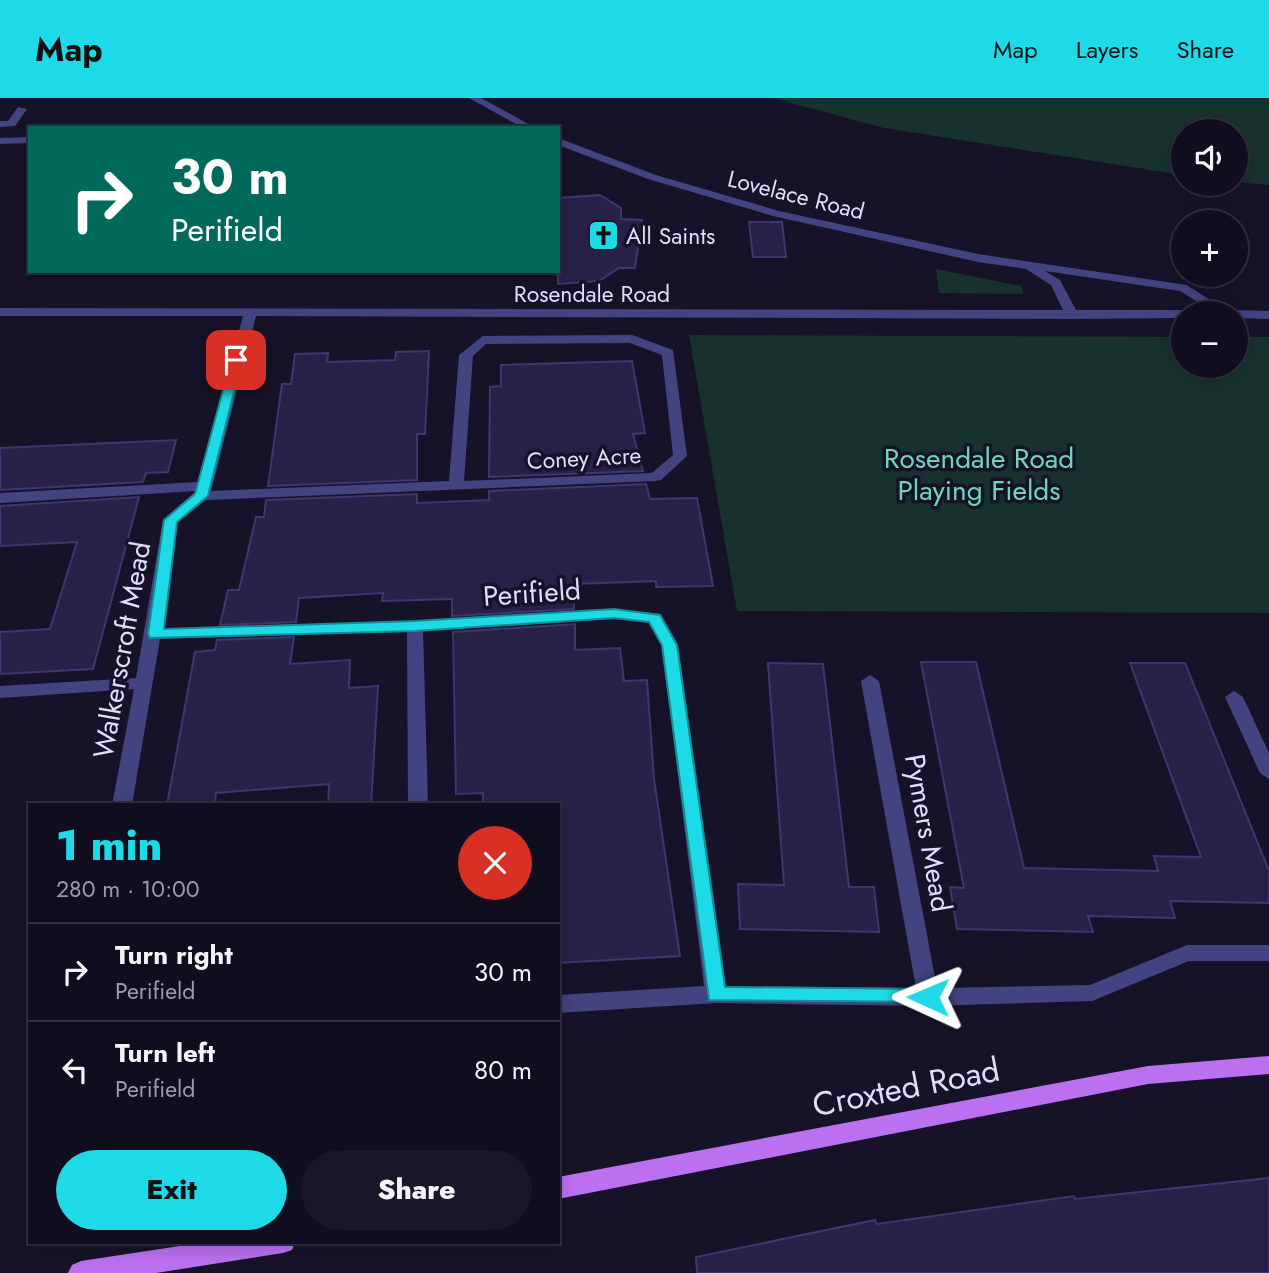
<!DOCTYPE html>
<html lang="en">
<head>
<meta charset="utf-8">
<style>
	:root { --surface:#100e1e; --page:#191727; --text:#f1f3f6; --muted:#9c9ca4; --line:#302e3c; --accent:#1edae7 }
	body { margin:0; font-family:Jost,sans-serif; background:var(--page); color:var(--text); height:100vh; display:flex; flex-direction:column; font-size:26px; white-space:nowrap }
	* { box-sizing:border-box; margin:0 }
	p { font-size:23px; color:var(--muted) }
	.icon { flex:none; width:38px; height:38px; fill:none; stroke:currentColor; stroke-width:2; stroke-linecap:round; stroke-linejoin:round }
	.map { position:relative; flex:1; overflow:hidden }
	.panel { position:absolute; left:28px; top:705px; width:532px; height:441px; display:flex; flex-direction:column; background:var(--surface); border-radius:0px; box-shadow:0 4px 18px #0003,0 0 0 2px var(--line) }
	.panel>* { flex:none }
	.top-card { position:absolute; left:28px; top:28px; width:532px; height:147px; border-radius:0px; box-shadow:0 4px 18px #0003,0 0 0 2px var(--line); background:#00695c; color:#fff; overflow:hidden }
	.fabs { position:absolute; left:1171px; top:21px; display:grid; gap:14px }
	.fabs a { display:grid; place-items:center; width:77px; height:77px; border-radius:50%; background:var(--surface); box-shadow:0 4px 18px #0003,0 0 0 2px var(--line); font-size:35px }
	.pin { position:absolute; display:grid; place-items:center; width:60px; height:60px; color:#fff; margin:-30px; border-radius:14px; box-shadow:0 4px 10px #0006 }
	.me { position:absolute; width:77px; margin:-38px; rotate:271deg; stroke-linejoin:round; filter:drop-shadow(0 0 5px #0008) }
	.turn { display:flex; align-items:center; gap:24px; height:147px; padding:0 28px; font-size:32px }
	.turn .icon { width:91px; height:91px; stroke-width:2.5 }
	.turn b { display:block; font-size:49px; line-height:60px }
	.round { display:grid; place-items:center; flex:none; width:74px; height:74px; border-radius:37px; background:var(--page) }
	.summary { display:flex; align-items:center; justify-content:space-between; height:119px; padding:0 28px }
	h1 { font-size:42px; font-weight:800; line-height:52px; color:var(--accent) }
	.action { display:flex; gap:14px; margin-top:auto; padding:14px 28px }
	.action a { flex:1; height:80px; border-radius:42px; background:var(--accent); color:#111; font-size:28px; font-weight:800; line-height:80px; text-align:center }
	.action a+a { background:var(--page); color:var(--text) }
	ul { padding:0; list-style:none }
	li { display:flex; align-items:center; gap:21px; height:98px; padding:0 28px; border-top:2px solid var(--line) }
	li div { flex:1 }
	li b { display:block; font-size:26px }
	li em { font-style:normal }
	header { display:flex; align-items:center; gap:42px; box-sizing:border-box; height:98px; padding:0 35px; background:var(--accent); color:#111 }
	header strong { font-size:33px }
	nav { display:flex; gap:38px; margin-inline-start:auto; font-size:24px }
	.map>svg:first-child { display:block }
	.green { fill:#17312f }
	.building { fill:#272147; stroke:#3f3670; stroke-width:2 }
	.lines { fill:none; stroke-linecap:round; stroke-linejoin:round }
	.minor { fill:#434381; fill-rule:evenodd }
	.major { fill:#bb70f0; fill-rule:evenodd }
	.route { fill:#1edae7; stroke:#148e96; stroke-width:2 }
	.labels { text-anchor:middle; dominant-baseline:central; stroke-width:7; stroke-linejoin:round; paint-order:stroke }
	.far-street-label { font-size:23px; fill:#dfddfb; stroke:#161328 }
	.far-poi-label { font-size:23px; fill:#dfddfb; stroke:#161328; text-anchor:start }
	.park-label { font-size:28px; fill:#70d5b8; stroke:#161328 }
	.street-label { font-size:28px; fill:#dfddfb; stroke:#161328 }
	.near-street-label { font-size:33px; fill:#dfddfb; stroke:#161328 }
</style>
</head>
<body>
<header>
<strong>Map</strong>
<nav><a>Map</a><a>Layers</a><a>Share</a></nav>
</header>
<div class="map">
<svg width="1269" height="1175" viewBox="0 0 1269 1175">
	<rect width="100%" height="100%" fill="#161328"/>
	<g class="green">
		<polygon points="773,0 1269,0 1269,87 1236,84 1236,33 1183,33 1183,77 884,30"/>
		<polygon points="936,171 1021,188 1023,196 939,195"/>
		<polygon points="689,237 1183,239 1183,268 1236,268 1236,239 1269,239 1269,515 737,513"/>
	</g>
	<g class="building">
		<polygon points="600,97 621,110 621,121 642,122 635,170 619,170 599,183 558,186 558,100"/>
		<polygon points="749,124 782,124 786,159 753,159"/>
		<polygon points="429,253 425,336 417,336 417,382 268,388 282,286 291,286 295,256 328,255 327,264 395,262 396,254"/>
		<polygon points="632,263 645,335 633,336 643,373 489,379 490,289 501,288 501,267"/>
		<polygon points="176,342 168,374 146,375 143,384 0,392 0,350"/>
		<polygon points="646,386 650,401 697,400 713,488 656,489 656,483 574,486 574,511 452,518 452,501 382,503 383,495 299,500 296,524 220,527 228,492 239,492 256,419 264,419 266,402 417,396 417,405 489,402 489,393"/>
		<polygon points="139,399 93,571 0,576 0,534 50,531 77,444 0,448 0,408"/>
		<polygon points="575,526 575,552 620,550 624,583 647,582 654,681 680,858 558,865 558,707 483,707 483,695 456,696 453,534"/>
		<polygon points="294,539 290,566 350,562 349,590 378,588 371,707 328,707 329,686 216,695 215,706 167,707 195,554 215,552 217,542"/>
		<polygon points="921,564 976,564 1024,770 1158,773 1154,758 1201,759 1130,565 1185,565 1269,773 1269,805 1170,803 1175,820 1088,818 1093,834 957,831 950,789 964,790"/>
		<polygon points="768,565 823,566 849,789 874,789 879,834 740,831 738,786 784,787"/>
		<polygon points="1269,1080 1269,1175 697,1175 696,1159 875,1122 877,1126 1074,1098 1075,1101"/>
	</g>
	<g class="lines">
		<g class="minor">
			<polygon points="469,0 481,0 536,30 523,30"/>
			<polygon points="18,9 27,11 15,28 0,29 0,23 8,23"/>
			<polygon points="30,39 30,45 0,46 0,40"/>
			<path d="M 558,40 L 656,77 L 779,113 L 978,156 L 1187,187 L 1230,215 L 1216,215 L 1180,193 L 1045,173 L 1060,182 L 1076,212 L 1183,212 L 1189,215 L 1183,215 L 1183,220 L 1072,221 L 256,218 L 211,393 L 449,383 L 459,257 L 483,238 L 632,237 L 673,252 L 687,358 L 661,382 L 656,383 L 206,402 L 178,424 L 162,531 L 415,523 L 614,511 L 661,516 L 678,547 L 726,888 L 916,890 L 861,583 L 870,577 L 879,583 L 937,890 L 1090,887 L 1187,847 L 1269,847 L 1269,863 L 1189,863 L 1092,903 L 928,908 L 716,905 L 558,915 L 558,897 L 704,888 L 662,547 L 649,524 L 614,521 L 423,533 L 428,707 L 408,707 L 407,533 L 160,541 L 132,707 L 112,707 L 134,591 L 0,600 L 0,588 L 136,580 L 163,422 L 196,393 L 0,405 L 0,395 L 198,384 L 243,218 L 0,218 L 0,210 L 1063,212 L 1051,187 L 1026,171 L 978,164 L 773,118 L 648,81 L 558,47 ZM 630,245 L 662,257 L 673,357 L 652,375 L 464,383 L 473,258 L 486,246 Z"/>
			<polygon points="1236,212 1269,213 1269,221 1236,220 1236,215 1230,215"/>
			<polygon points="1234,593 1243,599 1269,655 1269,681 1260,675 1225,599"/>
		</g>
		<g class="major">
			<polygon points="1269,958 1269,976 1148,986 558,1101 558,1079 1148,968"/>
			<polygon points="206,1144 295,1144 292,1152 283,1155 156,1175 68,1175 72,1167 81,1163"/>
		</g>
	</g>
	<polygon class="route" points="232,259 242,262 208,398 177,424 164,531 415,523 614,511 660,517 677,547 725,889 928,891 935,893 938,899 935,904 709,902 662,547 649,524 614,520 415,533 150,540 148,536 164,422 195,396"/>
	<defs>
		<symbol id="church-square" viewBox="-11 -11 22 22"><rect x="-9" y="-9" width="18" height="18" rx="4" fill="#1edae7" stroke="#161328"/><path d="M-1.2-6h2.4v3.5h3.3v2.4h-3.3V6h-2.4V-.1h-3.3v-2.4h3.3Z" fill="#111"/></symbol>
	</defs>
	<g fill-rule="evenodd">
		<use href="#church-square" x="586" y="120" width="35" height="35"/>
	</g>
	<g class="labels">
		<g class="far-street-label">
			<text transform="translate(796 97) rotate(14)">Lovelace Road</text>
			<text x="592" y="196">Rosendale Road</text>
			<text transform="translate(584 360) rotate(-3)">Coney Acre</text>
		</g>
		<g class="far-poi-label">
			<text x="626" y="138">All Saints</text>
		</g>
		<g class="park-label">
			<text x="979" y="360">Rosendale Road<tspan x="979" dy="32">Playing Fields</tspan></text>
		</g>
		<g class="street-label">
			<text transform="translate(532 495) rotate(-4)">Perifield</text>
			<text transform="translate(122 552) rotate(-80)">Walkerscroft Mead</text>
			<text transform="translate(928 735) rotate(80)">Pymers Mead</text>
		</g>
		<g class="near-street-label">
			<text transform="translate(906 989) rotate(-11)">Croxted Road</text>
		</g>
	</g>
</svg>
<div class="fabs">
<a><svg class="icon" aria-label="sound" viewBox="0 0 24 24"><path d="M4 9h4l5-4v14l-5-4H4zM17 9q2 3 0 6"/></svg></a>
<a>+</a>
<a>−</a>
</div>
<div class="pin" style="left:236px;top:262px;background:#d93025"><svg class="icon" aria-label="arrive" viewBox="0 0 24 24"><path d="M6 21V4h12l-3 4 3 4H6"/></svg></div>
<svg class="me" style="left:928px;top:899px" viewBox="-20 -20 40 40"><path d="M0-17L14 15 0 8-14 15z" fill="#1edae7" stroke="#fff" stroke-width="4"/></svg>
<div class="top-card">
<div class="turn"><svg class="icon" aria-label="right" viewBox="0 0 24 24"><path d="M7 20v-9h11M14 6l5 5-5 5"/></svg><div><b>30 m</b>Perifield</div></div>
</div>
<section class="panel">
<div class="summary"><div><h1>1 min</h1><p>280 m · 10:00</p></div><a class="round" style="background:#d93025;color:#fff"><svg class="icon" aria-label="close" viewBox="0 0 24 24"><path d="M6 6l12 12M18 6L6 18"/></svg></a></div>
<ul>
<li><svg class="icon" aria-label="right" viewBox="0 0 24 24"><path d="M7 20v-9h11M14 6l5 5-5 5"/></svg><div><b>Turn right</b><p>Perifield</p></div><em>30 m</em></li>
<li><svg class="icon" aria-label="left" viewBox="0 0 24 24"><path d="M17 20v-9H6M10 6l-5 5 5 5"/></svg><div><b>Turn left</b><p>Perifield</p></div><em>80 m</em></li>
</ul>
<div class="action"><a>Exit</a><a>Share</a></div>
</section>
</div>
</body>
</html>
